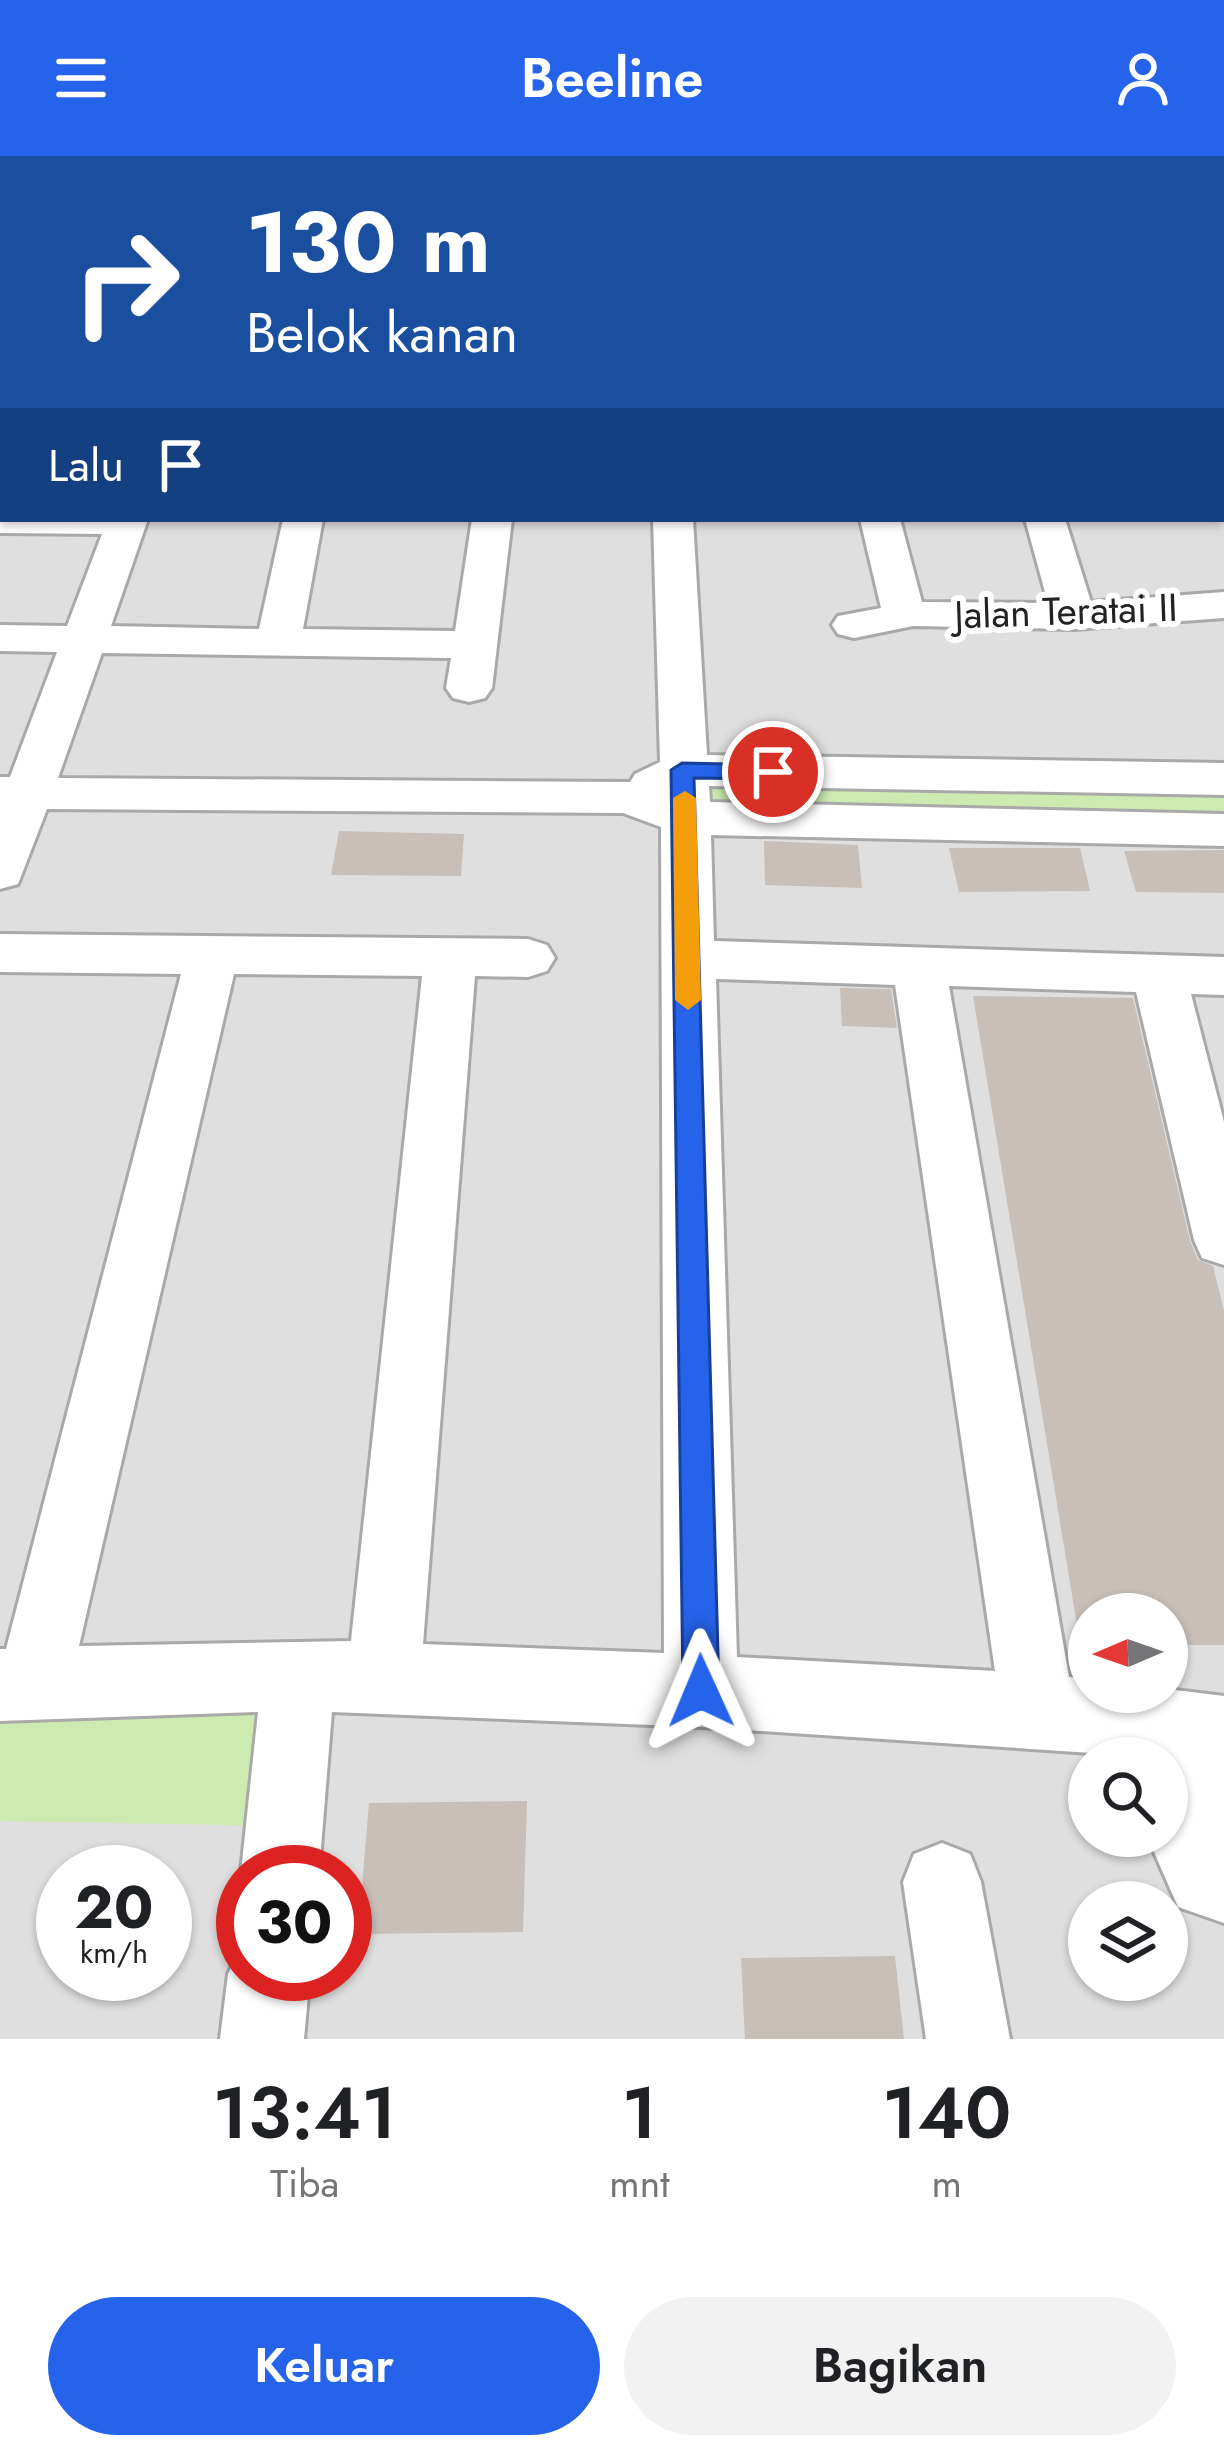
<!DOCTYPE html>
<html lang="id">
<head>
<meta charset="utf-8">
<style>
	:root { --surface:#fff; --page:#f2f2f2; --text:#202124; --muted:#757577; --accent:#2563eb }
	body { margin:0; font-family:Jost,sans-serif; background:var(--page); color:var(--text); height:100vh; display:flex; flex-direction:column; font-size:45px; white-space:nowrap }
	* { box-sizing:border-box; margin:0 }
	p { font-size:39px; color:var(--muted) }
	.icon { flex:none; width:66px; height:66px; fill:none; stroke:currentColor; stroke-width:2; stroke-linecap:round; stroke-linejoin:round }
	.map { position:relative; height:1883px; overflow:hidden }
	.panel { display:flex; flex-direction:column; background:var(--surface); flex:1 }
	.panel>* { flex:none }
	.guide { position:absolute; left:0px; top:0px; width:1224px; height:366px; box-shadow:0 3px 9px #0004; background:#1a4fa0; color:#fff; overflow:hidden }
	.needle { width:78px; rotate:268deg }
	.fabs { position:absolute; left:1068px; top:1437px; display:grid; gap:24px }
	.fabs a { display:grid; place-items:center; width:120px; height:120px; border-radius:50%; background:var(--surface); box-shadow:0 3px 9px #0004; font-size:60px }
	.speed { position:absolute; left:36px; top:1689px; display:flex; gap:24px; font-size:60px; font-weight:700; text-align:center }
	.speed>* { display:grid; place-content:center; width:156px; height:156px; border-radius:50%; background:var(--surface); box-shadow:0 3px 9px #0004; line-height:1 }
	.speed small { font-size:30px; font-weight:400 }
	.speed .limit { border:18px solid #d22; background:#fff; color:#111 }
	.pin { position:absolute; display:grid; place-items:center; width:102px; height:102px; color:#fff; margin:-51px; border:6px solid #fff; border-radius:50%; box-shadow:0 3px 12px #0007 }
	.me { position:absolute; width:132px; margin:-66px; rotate:359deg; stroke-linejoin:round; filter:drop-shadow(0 0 9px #0008) }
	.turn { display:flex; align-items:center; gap:42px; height:252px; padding:0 48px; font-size:54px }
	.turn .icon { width:156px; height:156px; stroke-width:2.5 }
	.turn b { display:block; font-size:84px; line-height:102px }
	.then { display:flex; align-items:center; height:114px; padding:0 48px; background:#0003; gap:24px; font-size:45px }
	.eta { display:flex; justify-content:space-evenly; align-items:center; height:204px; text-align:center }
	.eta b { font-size:72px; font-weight:600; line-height:84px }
	.button { display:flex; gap:24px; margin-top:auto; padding:24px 48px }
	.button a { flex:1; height:138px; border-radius:72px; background:var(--accent); color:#fff; font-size:48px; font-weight:600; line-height:138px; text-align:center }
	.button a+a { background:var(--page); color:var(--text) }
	header { display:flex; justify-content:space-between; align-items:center; height:156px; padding:0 48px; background:var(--accent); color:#fff; font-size:54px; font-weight:600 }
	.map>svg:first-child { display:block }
	.residential { fill:#e0dfdf; fill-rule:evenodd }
	.grass { fill:#cdebb0 }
	.building { fill:#c7bfb8 }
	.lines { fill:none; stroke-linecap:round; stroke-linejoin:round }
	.minor-casing { stroke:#a9a9a9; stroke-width:6 }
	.minor { fill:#fff; fill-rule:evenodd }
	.route { fill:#2563eb; stroke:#184099; stroke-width:3 }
	.slow { fill:#f59e0b }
	.labels { text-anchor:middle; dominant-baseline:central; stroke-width:12; stroke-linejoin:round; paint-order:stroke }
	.far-street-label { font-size:39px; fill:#222; stroke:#fff }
</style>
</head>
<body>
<header><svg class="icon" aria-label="menu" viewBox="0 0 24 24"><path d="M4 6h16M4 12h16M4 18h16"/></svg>Beeline<svg class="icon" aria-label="person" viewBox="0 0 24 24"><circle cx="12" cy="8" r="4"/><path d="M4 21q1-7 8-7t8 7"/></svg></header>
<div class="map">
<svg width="1224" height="1883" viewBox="0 0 1224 1883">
	<rect width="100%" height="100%" fill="#f2efe9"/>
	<path class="residential" d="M 0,0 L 1224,0 L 1224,1883 L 0,1883 ZM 3,3 L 1221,3 L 1221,363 L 3,363 ZM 1089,1458 L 1167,1458 L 1167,1536 L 1089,1536 ZM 1089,1602 L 1167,1602 L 1167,1680 L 1089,1680 ZM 63,1716 L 165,1716 L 165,1818 L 63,1818 ZM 243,1716 L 345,1716 L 345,1818 L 243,1818 ZM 1089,1746 L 1167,1746 L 1167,1824 L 1089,1824 Z"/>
	<g class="grass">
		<polygon points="683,614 1224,623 1224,674 686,662"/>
		<polygon points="298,1519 285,1670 0,1665 0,1529"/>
	</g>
	<g class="building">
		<polygon points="339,675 464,678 461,720 331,719"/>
		<polygon points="764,685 858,689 862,732 765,729"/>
		<polygon points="949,692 1080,692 1090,735 959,736"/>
		<polygon points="1224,694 1224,737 1136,736 1124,695"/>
		<polygon points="840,832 891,833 897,872 842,870"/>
		<polygon points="973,840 1133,842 1190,1085 1198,1104 1213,1110 1224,1154 1224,1489 1167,1489 1167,1458 1089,1458 1089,1487 1080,1487"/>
		<polygon points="527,1645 523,1776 358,1778 369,1647"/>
		<polygon points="895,1800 904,1883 745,1883 741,1802"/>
	</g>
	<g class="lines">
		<defs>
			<g id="minor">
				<polygon points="100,0 449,0 98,3"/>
				<rect x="650" y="0" width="30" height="3"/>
				<polygon points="1173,0 1205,0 1207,3 1175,3"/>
				<rect x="0" y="3" width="3" height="19"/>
				<rect x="1221" y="50" width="3" height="20"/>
				<polygon points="3,89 3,110 0,111 0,90"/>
				<polygon points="3,169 3,192 0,193 0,170"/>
				<rect x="0" y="264" width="3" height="24"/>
				<polygon points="1221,312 1224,313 1224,343 1221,342"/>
				<path d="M 0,353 L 3,363 L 148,363 L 111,470 L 259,473 L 283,363 L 323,363 L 303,473 L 455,475 L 472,363 L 512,363 L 492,532 L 485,542 L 469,546 L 453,542 L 446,532 L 451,502 L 102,497 L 58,622 L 630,626 L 635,618 L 660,606 L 653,363 L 693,363 L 707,599 L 1224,607 L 1224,639 L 709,630 L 710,646 L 1224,658 L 1224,690 L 711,679 L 714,785 L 1224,801 L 1224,839 L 1191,838 L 1224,966 L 1224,1109 L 1202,1102 L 1194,1084 L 1136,836 L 949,830 L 1069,1521 L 1089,1523 L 1089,1536 L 1167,1533 L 1224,1540 L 1224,1767 L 1178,1751 L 1150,1687 L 1150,1680 L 1167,1680 L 1167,1602 L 701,1571 L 332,1556 L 319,1716 L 243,1716 L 243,1722 L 241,1716 L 258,1556 L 0,1565 L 0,1493 L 6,1493 L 181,818 L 0,816 L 0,778 L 528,783 L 547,789 L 555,802 L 547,815 L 528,821 L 475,820 L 423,1488 L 664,1497 L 661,671 L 623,657 L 47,653 L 18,728 L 0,733 L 0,621 L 10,621 L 57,496 L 0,495 L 0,469 L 67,470 L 102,378 L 0,377 ZM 234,818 L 422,820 L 351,1485 L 79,1490 ZM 716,823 L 895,829 L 995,1515 L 737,1501 Z"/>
				<polygon points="860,363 900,363 922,446 1048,447 1025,363 1065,363 1091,446 1224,436 1224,462 1074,473 913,470 854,482 838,478 832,469 838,460 881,452"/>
				<polygon points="942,1687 970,1698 981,1726 1010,1883 926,1883 903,1726 914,1698"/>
				<polygon points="243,1788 243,1818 310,1818 304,1883 220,1883 228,1818"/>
			</g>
		</defs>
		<use href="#minor" class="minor-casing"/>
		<use href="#minor" class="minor"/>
	</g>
	<polygon class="route" points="682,607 773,609 784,616 773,623 694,622 719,1535 714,1547 701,1552 689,1547 683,1535 671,614"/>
	<polygon class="slow" points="685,635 696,642 701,844 688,854 675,844 673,642"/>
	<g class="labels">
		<g class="far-street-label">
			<text transform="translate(1066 455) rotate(-2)">Jalan Teratai II</text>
		</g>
	</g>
</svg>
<div class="fabs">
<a><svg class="needle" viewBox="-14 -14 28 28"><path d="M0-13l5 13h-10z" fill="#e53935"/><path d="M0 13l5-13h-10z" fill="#757577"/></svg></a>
<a><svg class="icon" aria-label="search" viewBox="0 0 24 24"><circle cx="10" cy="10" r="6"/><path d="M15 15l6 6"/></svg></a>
<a><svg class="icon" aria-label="layers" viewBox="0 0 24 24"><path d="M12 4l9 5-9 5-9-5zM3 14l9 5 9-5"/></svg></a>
</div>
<div class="speed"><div>20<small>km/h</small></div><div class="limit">30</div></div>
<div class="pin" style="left:773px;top:616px;background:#d93025"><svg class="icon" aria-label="arrive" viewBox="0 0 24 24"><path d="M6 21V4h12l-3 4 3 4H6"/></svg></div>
<svg class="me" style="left:701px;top:1535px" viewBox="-20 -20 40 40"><path d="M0-17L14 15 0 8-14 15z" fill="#2563eb" stroke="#fff" stroke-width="4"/></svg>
<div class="guide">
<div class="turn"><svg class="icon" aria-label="right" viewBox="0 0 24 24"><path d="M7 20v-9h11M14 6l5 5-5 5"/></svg><div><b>130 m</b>Belok kanan</div></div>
<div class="then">Lalu<svg class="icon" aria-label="arrive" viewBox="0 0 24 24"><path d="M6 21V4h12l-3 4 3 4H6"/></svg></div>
</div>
</div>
<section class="panel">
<div class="eta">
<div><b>13:41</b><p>Tiba</p></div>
<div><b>1</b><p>mnt</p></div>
<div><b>140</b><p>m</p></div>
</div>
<div class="button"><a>Keluar</a><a>Bagikan</a></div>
</section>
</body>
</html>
